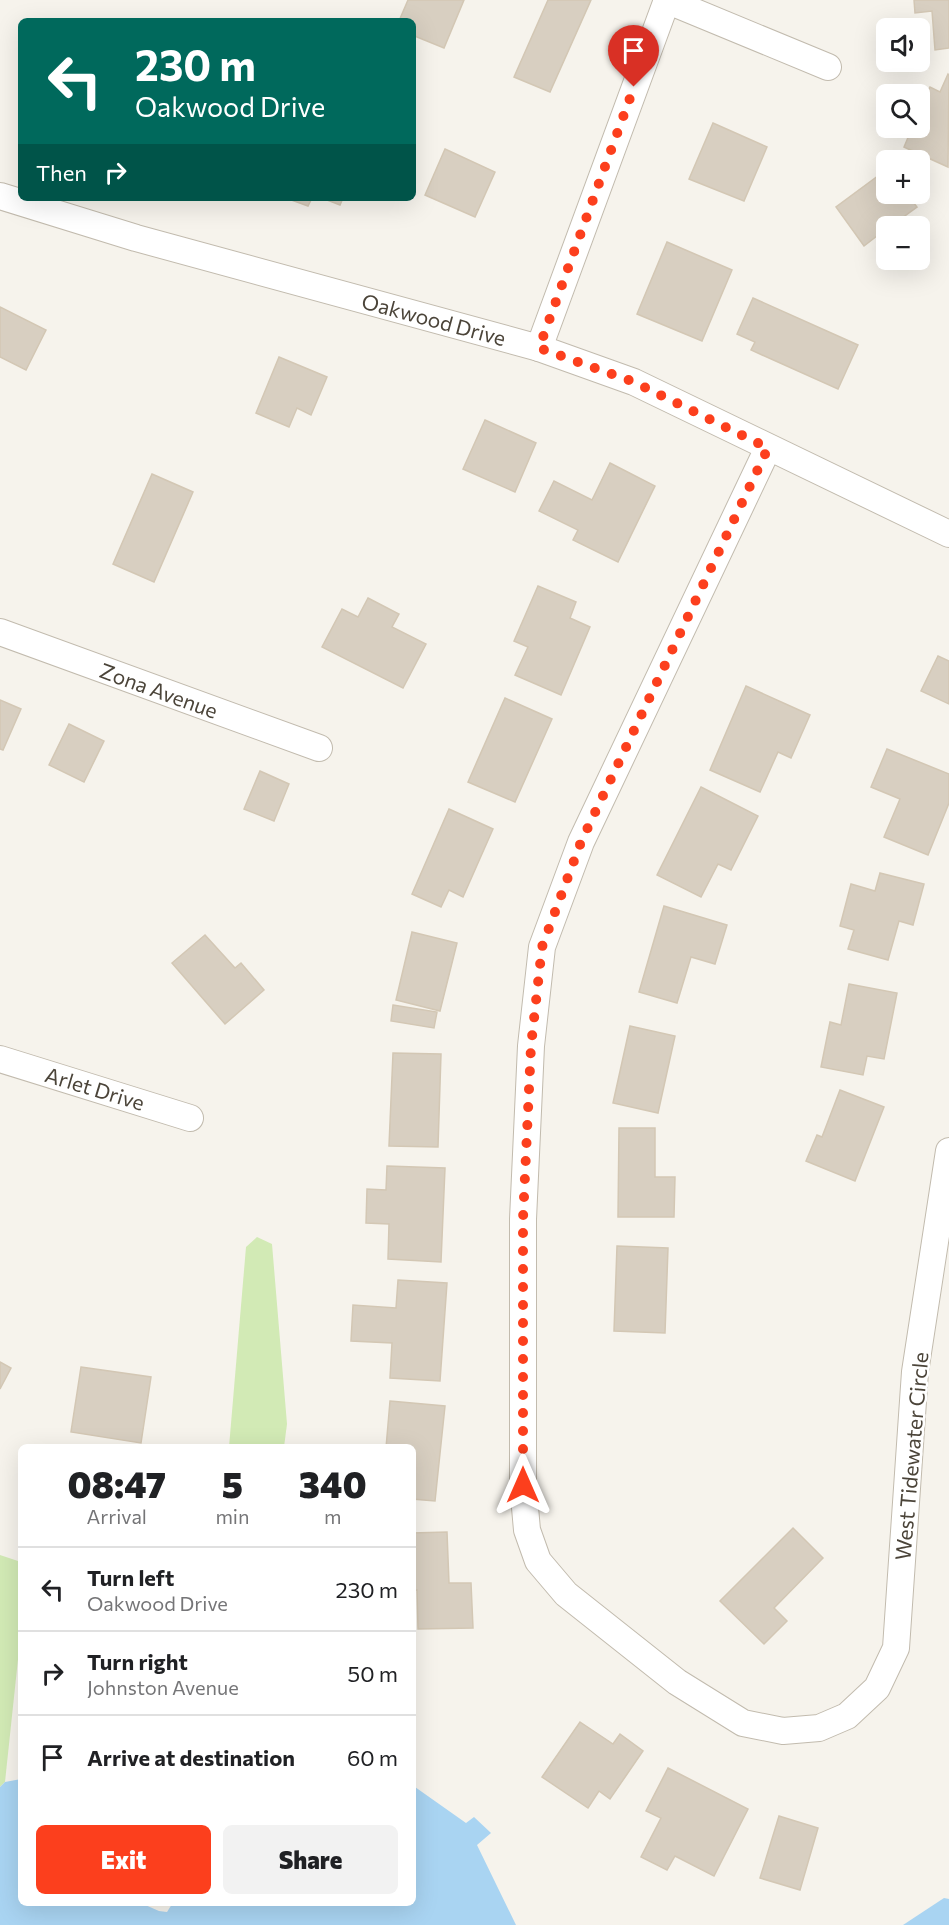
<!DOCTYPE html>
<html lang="en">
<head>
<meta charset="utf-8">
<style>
	:root { --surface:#fff; --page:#f2f2f2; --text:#202124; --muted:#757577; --line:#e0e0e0; --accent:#fc3f1d }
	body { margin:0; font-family:Commissioner,sans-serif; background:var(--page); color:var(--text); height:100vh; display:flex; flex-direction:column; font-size:22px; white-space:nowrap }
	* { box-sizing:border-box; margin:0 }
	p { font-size:20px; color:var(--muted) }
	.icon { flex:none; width:33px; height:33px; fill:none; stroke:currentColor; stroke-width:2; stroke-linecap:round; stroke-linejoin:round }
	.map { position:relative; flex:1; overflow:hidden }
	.side { position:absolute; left:18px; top:1444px; width:398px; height:462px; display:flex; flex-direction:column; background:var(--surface); border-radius:9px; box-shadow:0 6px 24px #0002 }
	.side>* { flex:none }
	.hud { position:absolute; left:18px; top:18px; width:398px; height:183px; border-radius:9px; box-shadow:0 6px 24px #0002; background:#00695c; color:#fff; overflow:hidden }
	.fabs { position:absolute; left:876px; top:18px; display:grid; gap:12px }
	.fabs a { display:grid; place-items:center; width:54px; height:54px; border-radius:9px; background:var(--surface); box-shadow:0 6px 24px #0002; font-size:30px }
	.pin { position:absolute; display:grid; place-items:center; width:51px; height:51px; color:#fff; margin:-62px -26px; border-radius:50% 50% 50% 0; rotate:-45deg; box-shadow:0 0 6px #0007 }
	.pin .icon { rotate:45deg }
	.me { position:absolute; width:66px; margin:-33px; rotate:0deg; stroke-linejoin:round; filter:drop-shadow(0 0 4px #0008) }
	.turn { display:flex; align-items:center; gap:21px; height:126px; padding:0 18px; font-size:27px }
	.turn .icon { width:78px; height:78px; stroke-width:2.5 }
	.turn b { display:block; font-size:42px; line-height:51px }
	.then { display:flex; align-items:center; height:57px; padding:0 18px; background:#0003; gap:12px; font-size:22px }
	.eta { display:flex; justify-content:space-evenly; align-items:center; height:102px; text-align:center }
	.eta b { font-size:36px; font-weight:800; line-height:42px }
	.primary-button { display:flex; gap:12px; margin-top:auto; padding:12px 18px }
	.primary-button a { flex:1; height:69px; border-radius:9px; background:var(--accent); color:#fff; font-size:24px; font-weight:800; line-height:69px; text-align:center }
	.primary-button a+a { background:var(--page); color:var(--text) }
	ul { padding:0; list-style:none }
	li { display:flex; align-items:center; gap:18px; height:84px; padding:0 18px; border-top:2px solid var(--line) }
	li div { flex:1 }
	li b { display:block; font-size:22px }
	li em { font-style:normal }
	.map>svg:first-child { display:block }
	.green { fill:#d2eab5 }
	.water { fill:#a9d4f2 }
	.building { fill:#d8cfc1; stroke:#d3c7b4; stroke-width:1.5 }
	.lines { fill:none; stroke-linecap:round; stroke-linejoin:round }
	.minor-casing { stroke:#c2bbae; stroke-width:28 }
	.minor { stroke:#fff; stroke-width:26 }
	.route { stroke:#fc3f1d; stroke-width:10; stroke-dasharray:0 18 }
	.labels { text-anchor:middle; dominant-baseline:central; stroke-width:5; stroke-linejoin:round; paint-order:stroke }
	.street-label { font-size:21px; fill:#4b4439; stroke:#fff }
</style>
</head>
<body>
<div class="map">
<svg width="949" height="1925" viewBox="0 0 949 1925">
	<rect width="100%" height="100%" fill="#f6f3ec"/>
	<g class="green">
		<polygon points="257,1237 272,1244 287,1424 284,1447 229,1447 246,1247"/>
		<polygon points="0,1555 21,1562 21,1631 5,1782 0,1787"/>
	</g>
	<g class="water">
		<polygon points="21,1779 21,1904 143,1904 159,1911 167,1912 172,1904 412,1904 413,1781 415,1787 466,1823 474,1817 491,1833 477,1845 516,1925 0,1925 0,1787 5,1782"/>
		<polygon points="944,1898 949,1899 949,1925 903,1925"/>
	</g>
	<g class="building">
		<polygon points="408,0 464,0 444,48 412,35 412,21 399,21"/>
		<polygon points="548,0 591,0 550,92 514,77"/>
		<polygon points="914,0 949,0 949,48 935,50 932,11 915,13"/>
		<polygon points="948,74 949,75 948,167 904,147 912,128 920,128 920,111 930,87 940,92"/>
		<polygon points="713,123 767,147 744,201 689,179"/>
		<polygon points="445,149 495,172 475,217 425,195"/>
		<polygon points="886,170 886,194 907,194 917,207 891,226 886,226 886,229 864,246 836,207"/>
		<polygon points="286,198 312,198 308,206"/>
		<polygon points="322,198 343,198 340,205"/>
		<polygon points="667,242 732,270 702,341 637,314"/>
		<polygon points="753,298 858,345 838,389 751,350 755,342 737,334"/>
		<polygon points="0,307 46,330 26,370 0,357"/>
		<polygon points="279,357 327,377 311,415 297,408 289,427 256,413"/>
		<polygon points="485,420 536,443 515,492 463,469"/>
		<polygon points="610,463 655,486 618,562 573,540 578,530 539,511 554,481 592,500"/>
		<polygon points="152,474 193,492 154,582 113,564"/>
		<polygon points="538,586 576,602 570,618 590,627 561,695 515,675 528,647 514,641"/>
		<polygon points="368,598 399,614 392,627 426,644 403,688 322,647 342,609 358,617"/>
		<polygon points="938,656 949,661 949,704 921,691"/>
		<polygon points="746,686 810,715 791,758 778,752 760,792 710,770"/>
		<polygon points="505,698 552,719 515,802 468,782"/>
		<polygon points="0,700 21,709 3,750 0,749"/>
		<polygon points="69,724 104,741 84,782 49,765"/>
		<polygon points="887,749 949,774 949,803 928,855 884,837 900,799 871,787"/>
		<polygon points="260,771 289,784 274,821 244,809"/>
		<polygon points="701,787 758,816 731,870 718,864 701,897 657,875"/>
		<polygon points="449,809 493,829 463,897 449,890 441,907 412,894"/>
		<polygon points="880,873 924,884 913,925 899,921 888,960 848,949 854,930 840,926 851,884 875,891"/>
		<polygon points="664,906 727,925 715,964 691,957 677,1003 639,992"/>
		<polygon points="412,932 457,943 440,1011 396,1000"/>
		<polygon points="205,935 235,968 241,963 264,990 225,1024 172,963"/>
		<polygon points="849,984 897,993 884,1059 867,1056 863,1075 821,1067 830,1022 841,1025"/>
		<polygon points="393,1005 437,1012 434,1028 391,1021"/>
		<polygon points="630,1026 675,1036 658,1113 613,1103"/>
		<polygon points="393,1053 441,1054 438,1147 389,1146"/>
		<polygon points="840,1090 884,1107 855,1181 806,1161 817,1135 822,1137"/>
		<polygon points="619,1128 655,1128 655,1177 675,1177 674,1217 618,1217"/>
		<polygon points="387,1166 445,1168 441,1262 388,1259 389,1224 366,1223 367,1189 386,1190"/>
		<polygon points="617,1246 668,1248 665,1333 614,1331"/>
		<polygon points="398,1280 447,1283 440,1381 390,1378 392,1343 351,1341 353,1305 396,1308"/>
		<polygon points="0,1362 11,1368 0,1389"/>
		<polygon points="81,1367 151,1377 141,1443 71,1432"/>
		<polygon points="390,1401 445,1406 435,1501 412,1499 412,1448 386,1448"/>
		<polygon points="793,1528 823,1558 774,1608 787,1621 764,1644 720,1601"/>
		<polygon points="447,1532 449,1583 471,1583 473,1628 418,1629 417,1590 412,1591 412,1533"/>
		<polygon points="580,1722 613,1744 620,1734 643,1751 610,1799 599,1791 588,1808 542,1777"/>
		<polygon points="668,1768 748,1809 714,1876 675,1856 667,1870 641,1857 661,1818 646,1811"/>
		<polygon points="779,1816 818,1828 800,1890 760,1878"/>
	</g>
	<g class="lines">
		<defs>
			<g id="minor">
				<polyline points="666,0 828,67"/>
				<polyline points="0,196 136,238 539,348 634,382 949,534"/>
				<polyline points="539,348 667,0"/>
				<polyline points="768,448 581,842 542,947 531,1046 523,1219 523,1485 527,1530 538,1561 566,1594 677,1682 743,1723 783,1731 819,1728 847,1716 877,1688 896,1648 915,1372 949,1151"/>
				<polyline points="0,632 319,748"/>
				<polyline points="0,1059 190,1118"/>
			</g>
		</defs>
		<use href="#minor" class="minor-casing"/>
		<use href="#minor" class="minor"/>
	</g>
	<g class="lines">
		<polyline class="route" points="523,1485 523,1219 531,1046 542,947 581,842 768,448 634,382 539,348 634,87"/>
	</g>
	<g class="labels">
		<g class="street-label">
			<text transform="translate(434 319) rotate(15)">Oakwood Drive</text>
			<text transform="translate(159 690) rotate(20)">Zona Avenue</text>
			<text transform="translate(95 1088) rotate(17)">Arlet Drive</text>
			<text transform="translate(911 1456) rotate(-85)">West Tidewater Circle</text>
		</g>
	</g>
</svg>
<div class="fabs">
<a><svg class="icon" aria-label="sound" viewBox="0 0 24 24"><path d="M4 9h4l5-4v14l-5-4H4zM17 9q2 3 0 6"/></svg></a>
<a><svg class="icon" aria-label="search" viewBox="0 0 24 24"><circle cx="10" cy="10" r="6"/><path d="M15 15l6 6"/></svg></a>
<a>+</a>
<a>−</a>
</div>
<div class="pin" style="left:634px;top:87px;background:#d93025"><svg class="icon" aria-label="arrive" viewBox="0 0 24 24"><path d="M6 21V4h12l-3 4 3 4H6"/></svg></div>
<svg class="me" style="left:523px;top:1485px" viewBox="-20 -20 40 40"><path d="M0-17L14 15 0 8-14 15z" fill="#fc3f1d" stroke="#fff" stroke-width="4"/></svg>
<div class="hud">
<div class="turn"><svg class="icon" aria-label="left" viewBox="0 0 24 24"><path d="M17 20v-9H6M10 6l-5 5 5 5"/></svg><div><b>230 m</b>Oakwood Drive</div></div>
<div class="then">Then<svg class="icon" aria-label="right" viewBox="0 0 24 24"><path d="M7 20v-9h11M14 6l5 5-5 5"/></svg></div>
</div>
<section class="side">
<div class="eta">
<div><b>08:47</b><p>Arrival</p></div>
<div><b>5</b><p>min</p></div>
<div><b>340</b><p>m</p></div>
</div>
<ul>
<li><svg class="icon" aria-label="left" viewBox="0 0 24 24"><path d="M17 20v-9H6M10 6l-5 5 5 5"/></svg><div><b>Turn left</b><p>Oakwood Drive</p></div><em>230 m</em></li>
<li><svg class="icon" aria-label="right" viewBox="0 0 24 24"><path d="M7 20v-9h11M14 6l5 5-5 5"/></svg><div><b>Turn right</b><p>Johnston Avenue</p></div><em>50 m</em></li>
<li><svg class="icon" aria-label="arrive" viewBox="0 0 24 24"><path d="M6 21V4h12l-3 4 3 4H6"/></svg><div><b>Arrive at destination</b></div><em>60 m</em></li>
</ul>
<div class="primary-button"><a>Exit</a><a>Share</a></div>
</section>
</div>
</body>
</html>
